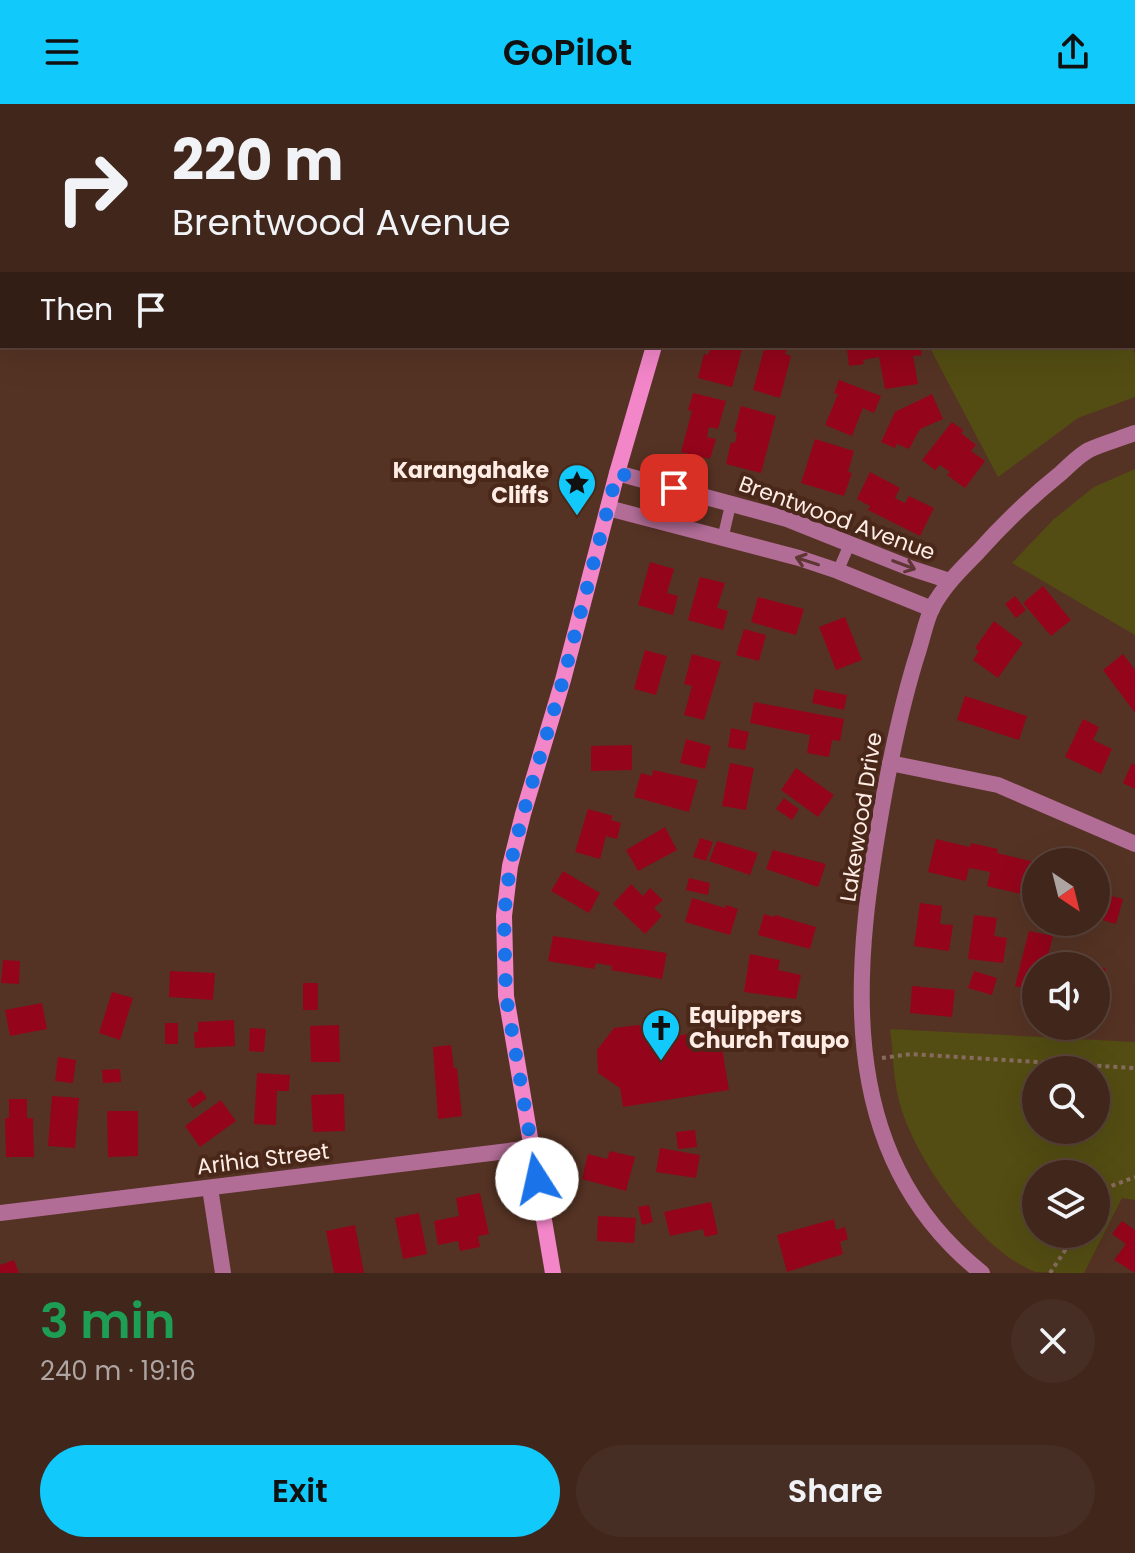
<!DOCTYPE html>
<html lang="en">
<head>
<meta charset="utf-8">
<style>
	:root { --surface:#40261b; --page:#472e24; --text:#f1f3f6; --muted:#aea5a3; --line:#59433a; --accent:#11cafb }
	body { margin:0; font-family:Poppins,sans-serif; background:var(--page); color:var(--text); height:100vh; display:flex; flex-direction:column; font-size:30px; white-space:nowrap }
	* { box-sizing:border-box; margin:0 }
	p { font-size:26px; color:var(--muted) }
	.icon { flex:none; width:44px; height:44px; fill:none; stroke:currentColor; stroke-width:2; stroke-linecap:round; stroke-linejoin:round }
	.map { position:relative; height:1169px; overflow:hidden }
	.sheet { display:flex; flex-direction:column; background:var(--surface); flex:1 }
	.sheet>* { flex:none }
	.banner { position:absolute; left:0px; top:0px; width:1136px; height:244px; box-shadow:0 8px 32px #0002,0 0 0 2px var(--line); background:#40261b; color:var(--text); overflow:hidden }
	.needle { width:52px; rotate:145deg }
	.fabs { position:absolute; left:1022px; top:744px; display:grid; gap:16px }
	.fabs a { display:grid; place-items:center; width:88px; height:88px; border-radius:50%; background:var(--surface); box-shadow:0 8px 32px #0002,0 0 0 2px var(--line); font-size:40px }
	.pin { position:absolute; display:grid; place-items:center; width:68px; height:68px; color:#fff; margin:-34px; border-radius:16px; box-shadow:0 4px 12px #0006 }
	.me { position:absolute; width:88px; margin:-44px; rotate:350deg; stroke-linejoin:round; filter:drop-shadow(0 0 6px #0008) }
	.turn { display:flex; align-items:center; gap:28px; height:168px; padding:0 40px; font-size:36px }
	.turn .icon { width:104px; height:104px; stroke-width:2.5 }
	.turn b { display:block; font-size:56px; line-height:68px }
	.then { display:flex; align-items:center; height:76px; padding:0 40px; background:#0003; gap:16px; font-size:30px }
	.round { display:grid; place-items:center; flex:none; width:84px; height:84px; border-radius:42px; background:var(--page) }
	.summary { display:flex; align-items:center; justify-content:space-between; height:136px; padding:0 40px }
	h1 { font-size:48px; font-weight:600; line-height:60px; color:#1e9e55 }
	.cta { display:flex; gap:16px; margin-top:auto; padding:16px 40px }
	.cta a { flex:1; height:92px; border-radius:48px; background:var(--accent); color:#111; font-size:32px; font-weight:600; line-height:92px; text-align:center }
	.cta a+a { background:var(--page); color:var(--text) }
	header { display:flex; justify-content:space-between; align-items:center; height:104px; padding:0 40px; background:var(--accent); color:#111; font-size:36px; font-weight:600 }
	.map>svg:first-child { display:block }
	.green { fill:#534d13; fill-rule:evenodd }
	.building { fill:#94051b }
	.lines { fill:none; stroke-linecap:round; stroke-linejoin:round }
	.path { stroke:#886b5f; stroke-width:4; stroke-dasharray:4 4; stroke-linecap:butt }
	.lane { stroke:#b26d97; stroke-width:11 }
	.street { stroke:#b26d97; stroke-width:16 }
	.secondary { stroke:#f386c9; stroke-width:16 }
	.oneway { stroke:#5e3633 }
	.route { stroke:#1a73e8; stroke-width:14; stroke-dasharray:0 25.2 }
	.labels { text-anchor:middle; dominant-baseline:central; stroke-width:8; stroke-linejoin:round; paint-order:stroke }
	.poi-label { font-size:22px; font-weight:bold; fill:#feece5; stroke:#49281a; text-anchor:end }
	.street-label { font-size:22px; fill:#feece5; stroke:#49281a }
</style>
</head>
<body>
<header><svg class="icon" aria-label="menu" viewBox="0 0 24 24"><path d="M4 6h16M4 12h16M4 18h16"/></svg>GoPilot<svg class="icon" aria-label="share" viewBox="0 0 24 24"><path d="M12 15V3M7 8l5-5 5 5M5 13v7h14v-7"/></svg></header>
<div class="map">
<svg width="1135" height="1169" viewBox="0 0 1135 1169">
	<rect width="100%" height="100%" fill="#553324"/>
	<g class="green">
		<polygon points="929,242 1131,242 1135,250 1135,293 1078,314 998,373"/>
		<polygon points="1135,365 1135,531 1012,459 1054,415 1094,383"/>
		<path d="M 890,925 L 1135,938 L 1135,1096 L 1122,1094 L 1084,1169 C 1070,1169 1048,1169 1035,1168 C 979,1146 910,1050 898,992 C 893,970 893,947 890,925 ZM 1096,966 L 1096,1026 L 1036,1026 L 1036,966 ZM 1096,1070 L 1096,1130 L 1036,1130 L 1036,1070 Z"/>
	</g>
	<g class="building">
		<polygon points="711,242 743,242 732,283 698,274 704,250 708,251"/>
		<polygon points="765,242 788,242 785,250 791,252 780,294 753,286"/>
		<polygon points="867,242 920,242 922,251 913,252 918,280 885,285 879,253 863,256 864,260 849,262 847,245"/>
		<polygon points="839,276 881,292 874,309 863,304 852,332 825,321 838,290 834,289"/>
		<polygon points="693,289 726,297 718,325 709,323 707,333 716,335 710,355 681,348 692,307 688,306"/>
		<polygon points="932,290 943,315 920,325 909,345 897,340 895,344 881,338 895,308"/>
		<polygon points="741,302 776,312 761,369 726,360 731,338 735,339 737,329 734,328"/>
		<polygon points="952,318 963,326 961,329 976,341 971,347 985,357 965,384 947,371 950,368 940,361 935,366 922,356"/>
		<polygon points="815,335 854,347 848,368 852,369 844,392 801,379"/>
		<polygon points="870,368 900,384 895,394 905,399 909,392 934,404 920,432 868,406 870,402 857,395"/>
		<polygon points="650,458 674,465 667,489 678,492 673,511 638,501"/>
		<polygon points="700,473 725,479 717,504 728,507 723,526 688,516"/>
		<polygon points="1043,482 1071,516 1051,532 1023,499"/>
		<polygon points="1015,492 1026,506 1016,514 1005,500"/>
		<polygon points="758,493 804,505 796,531 751,518"/>
		<polygon points="845,513 862,556 836,566 819,523"/>
		<polygon points="994,517 1023,539 998,574 973,556 979,547 975,544"/>
		<polygon points="744,525 766,531 759,557 736,551"/>
		<polygon points="645,546 667,552 656,591 634,585"/>
		<polygon points="692,550 721,558 704,616 684,611 692,582 684,580"/>
		<polygon points="1123,550 1135,566 1135,609 1103,566"/>
		<polygon points="815,585 847,591 844,606 812,599"/>
		<polygon points="965,592 1027,612 1019,636 957,616"/>
		<polygon points="754,598 844,615 840,637 832,636 829,653 807,649 810,631 750,619"/>
		<polygon points="1083,615 1099,623 1093,636 1112,645 1101,670 1065,653"/>
		<polygon points="731,624 749,628 745,646 728,643"/>
		<polygon points="686,635 711,642 705,665 680,659"/>
		<polygon points="632,641 632,666 591,667 591,642"/>
		<polygon points="730,659 754,664 746,706 722,702"/>
		<polygon points="1132,659 1135,661 1135,685 1123,679"/>
		<polygon points="796,664 834,691 818,713 781,686"/>
		<polygon points="653,666 698,676 689,708 634,693 641,669 652,672"/>
		<polygon points="784,694 799,705 792,716 776,705"/>
		<polygon points="588,705 613,712 611,716 621,719 617,735 606,732 600,755 575,748"/>
		<polygon points="665,723 677,746 638,767 626,746"/>
		<polygon points="700,734 713,738 706,757 693,753"/>
		<polygon points="936,735 970,743 971,739 998,745 997,749 1034,758 1026,791 987,782 990,768 969,764 966,777 928,768"/>
		<polygon points="717,737 758,749 750,771 709,757"/>
		<polygon points="773,746 826,760 818,783 766,765"/>
		<polygon points="563,767 600,789 589,809 551,787"/>
		<polygon points="689,774 710,779 708,791 686,786"/>
		<polygon points="631,780 643,792 650,784 663,796 654,804 662,812 645,830 613,800"/>
		<polygon points="1096,788 1123,795 1116,820 1096,814"/>
		<polygon points="692,794 725,804 726,801 738,805 730,831 685,818"/>
		<polygon points="920,799 942,802 940,820 953,821 949,847 914,842"/>
		<polygon points="764,810 774,813 775,811 816,823 810,845 758,831"/>
		<polygon points="974,811 997,814 994,832 1007,834 1003,859 968,855"/>
		<polygon points="1029,827 1053,832 1045,862 1036,862 1036,887 1015,882"/>
		<polygon points="553,832 667,849 662,875 611,866 612,862 596,859 594,865 548,857"/>
		<polygon points="750,850 780,856 778,866 801,871 796,895 744,888"/>
		<polygon points="1084,854 1106,865 1096,884 1096,862 1080,862"/>
		<polygon points="3,856 20,857 19,880 1,879"/>
		<polygon points="170,867 215,869 213,896 169,893"/>
		<polygon points="974,867 997,874 992,891 968,884"/>
		<rect x="303" y="879" width="15" height="27"/>
		<polygon points="912,882 955,886 952,913 910,909"/>
		<polygon points="112,888 133,894 120,936 99,929"/>
		<polygon points="1096,890 1112,899 1103,916 1100,914 1096,922"/>
		<polygon points="42,899 47,925 10,932 5,906"/>
		<polygon points="234,916 235,942 195,944 194,928 198,928 198,918"/>
		<rect x="165" y="919" width="13" height="21"/>
		<polygon points="339,921 340,958 311,958 310,922"/>
		<polygon points="639,921 657,935 719,925 729,986 623,1003 620,984 598,969 597,946 614,924"/>
		<polygon points="250,924 266,925 264,948 249,947"/>
		<polygon points="451,941 454,964 457,964 462,1012 438,1015 433,943"/>
		<polygon points="58,953 76,956 73,979 55,977"/>
		<polygon points="120,965 121,978 103,979 102,966"/>
		<polygon points="257,969 290,971 289,987 277,987 276,1021 254,1020"/>
		<polygon points="201,986 207,994 193,1004 187,996"/>
		<polygon points="344,990 345,1027 313,1028 311,991"/>
		<polygon points="52,992 79,994 75,1044 48,1042"/>
		<polygon points="9,995 27,995 27,1014 33,1014 34,1053 6,1053 5,1014 9,1014"/>
		<polygon points="221,996 236,1017 200,1043 185,1022"/>
		<polygon points="107,1007 138,1007 138,1052 108,1053"/>
		<polygon points="695,1026 697,1043 678,1045 676,1028"/>
		<polygon points="660,1044 700,1051 696,1074 656,1068"/>
		<polygon points="610,1047 635,1053 626,1087 582,1075 588,1050 607,1055"/>
		<polygon points="480,1089 489,1130 478,1132 480,1143 460,1147 458,1137 438,1141 434,1117 459,1112 456,1094"/>
		<polygon points="711,1098 718,1130 705,1133 703,1125 670,1132 664,1108"/>
		<polygon points="649,1101 653,1118 642,1121 638,1103"/>
		<polygon points="419,1109 427,1150 403,1155 395,1114"/>
		<polygon points="598,1112 636,1114 634,1139 597,1137"/>
		<polygon points="834,1115 836,1126 845,1123 848,1135 840,1138 843,1150 787,1168 777,1131"/>
		<polygon points="1122,1117 1135,1126 1135,1169 1114,1156 1126,1140 1112,1130"/>
		<polygon points="355,1121 364,1169 334,1169 326,1127"/>
		<polygon points="14,1156 19,1169 0,1169 0,1161"/>
	</g>
	<g class="lines">
		<g class="path">
			<polyline points="882,954 911,950 1135,964"/>
			<polyline points="1096,1099 1106,1084 1135,1073"/>
			<polyline points="1050,1169 1076,1130"/>
		</g>
		<g class="lane">
			<polyline points="723,433 731,399"/>
			<polyline points="838,467 850,439"/>
		</g>
		<g class="street">
			<polyline points="617,369 787,415 910,464 950,477"/>
			<polyline points="608,404 799,454 838,467 932,505"/>
			<polyline points="890,659 998,681 1135,740"/>
			<polyline points="210,1084 223,1169"/>
			<polyline points="0,1109 532,1044"/>
			<path d="M 982,1169 C 829,1048 854,856 885,686 C 894,638 904,591 919,545 C 923,532 926,517 932,504 C 943,483 961,465 978,448 C 1004,419 1031,393 1061,369 C 1070,361 1079,351 1089,346 C 1104,339 1120,335 1135,329"/>
		</g>
		<g class="secondary">
			<polyline points="723,2 724,0"/>
			<polyline points="553,1169 506,892 504,812 510,762 523,710 563,576 617,369 654,242"/>
		</g>
	</g>
	<defs><path id="oneway-shaft" d="M-6 0H5M1.5-3L5.5 0L1.5 3" fill="none" stroke-width="1.6" stroke-linecap="round" stroke-linejoin="round" transform="scale(2)"/></defs>
	<g class="oneway">
		<use href="#oneway-shaft" transform="translate(807 457) rotate(-162)"/>
		<use href="#oneway-shaft" transform="translate(904 461) rotate(21)"/>
	</g>
	<g class="lines">
		<polyline class="route" points="537,1075 506,892 504,812 510,762 523,710 563,576 617,369 674,384"/>
	</g>
	<defs>
		<symbol id="sight-pin" viewBox="-11 -11 22 30"><path d="M0 17L-7.5 6A9.5 9.5 0 1 1 7.5 6Z" fill="#11cafb" stroke="#49281a"/><path d="M0-6L1.8-2.2L6-1.7L2.9 1.2L3.7 5.4L0 3.3L-3.7 5.4L-2.9 1.2L-6-1.7L-1.8-2.2Z" fill="#111"/></symbol>
		<symbol id="church-pin" viewBox="-11 -11 22 30"><path d="M0 17L-7.5 6A9.5 9.5 0 1 1 7.5 6Z" fill="#11cafb" stroke="#49281a"/><path d="M-1.2-6h2.4v3.5h3.3v2.4h-3.3V6h-2.4V-.1h-3.3v-2.4h3.3Z" fill="#111"/></symbol>
	</defs>
	<g fill-rule="evenodd">
		<use href="#sight-pin" x="555" y="357" width="44" height="60"/>
		<use href="#church-pin" x="639" y="902" width="44" height="60"/>
	</g>
	<g class="labels">
		<g class="poi-label">
			<text x="549" y="366">Karangahake<tspan x="549" dy="25">Cliffs</tspan></text>
			<text x="689" y="911" text-anchor="start">Equippers<tspan x="689" dy="25">Church Taupo</tspan></text>
		</g>
		<g class="street-label">
			<text transform="translate(837 414) rotate(20)">Brentwood Avenue</text>
			<text transform="translate(861 713) rotate(-81)">Lakewood Drive</text>
			<text transform="translate(263 1055) rotate(-7)">Arihia Street</text>
		</g>
	</g>
</svg>
<div class="fabs">
<a><svg class="needle" viewBox="-14 -14 28 28"><path d="M0-13l5 13h-10z" fill="#e53935"/><path d="M0 13l5-13h-10z" fill="#aea5a3"/></svg></a>
<a><svg class="icon" aria-label="sound" viewBox="0 0 24 24"><path d="M4 9h4l5-4v14l-5-4H4zM17 9q2 3 0 6"/></svg></a>
<a><svg class="icon" aria-label="search" viewBox="0 0 24 24"><circle cx="10" cy="10" r="6"/><path d="M15 15l6 6"/></svg></a>
<a><svg class="icon" aria-label="layers" viewBox="0 0 24 24"><path d="M12 4l9 5-9 5-9-5zM3 14l9 5 9-5"/></svg></a>
</div>
<div class="pin" style="left:674px;top:384px;background:#d93025"><svg class="icon" aria-label="arrive" viewBox="0 0 24 24"><path d="M6 21V4h12l-3 4 3 4H6"/></svg></div>
<svg class="me" style="left:537px;top:1075px" viewBox="-20 -20 40 40"><circle r="19" fill="#fff"/><path d="M0-13L10 11 0 6-10 11z" fill="#1a73e8"/></svg>
<div class="banner">
<div class="turn"><svg class="icon" aria-label="right" viewBox="0 0 24 24"><path d="M7 20v-9h11M14 6l5 5-5 5"/></svg><div><b>220 m</b>Brentwood Avenue</div></div>
<div class="then">Then<svg class="icon" aria-label="arrive" viewBox="0 0 24 24"><path d="M6 21V4h12l-3 4 3 4H6"/></svg></div>
</div>
</div>
<section class="sheet">
<div class="summary"><div><h1>3 min</h1><p>240 m · 19:16</p></div><a class="round"><svg class="icon" aria-label="close" viewBox="0 0 24 24"><path d="M6 6l12 12M18 6L6 18"/></svg></a></div>
<div class="cta"><a>Exit</a><a>Share</a></div>
</section>
</body>
</html>
